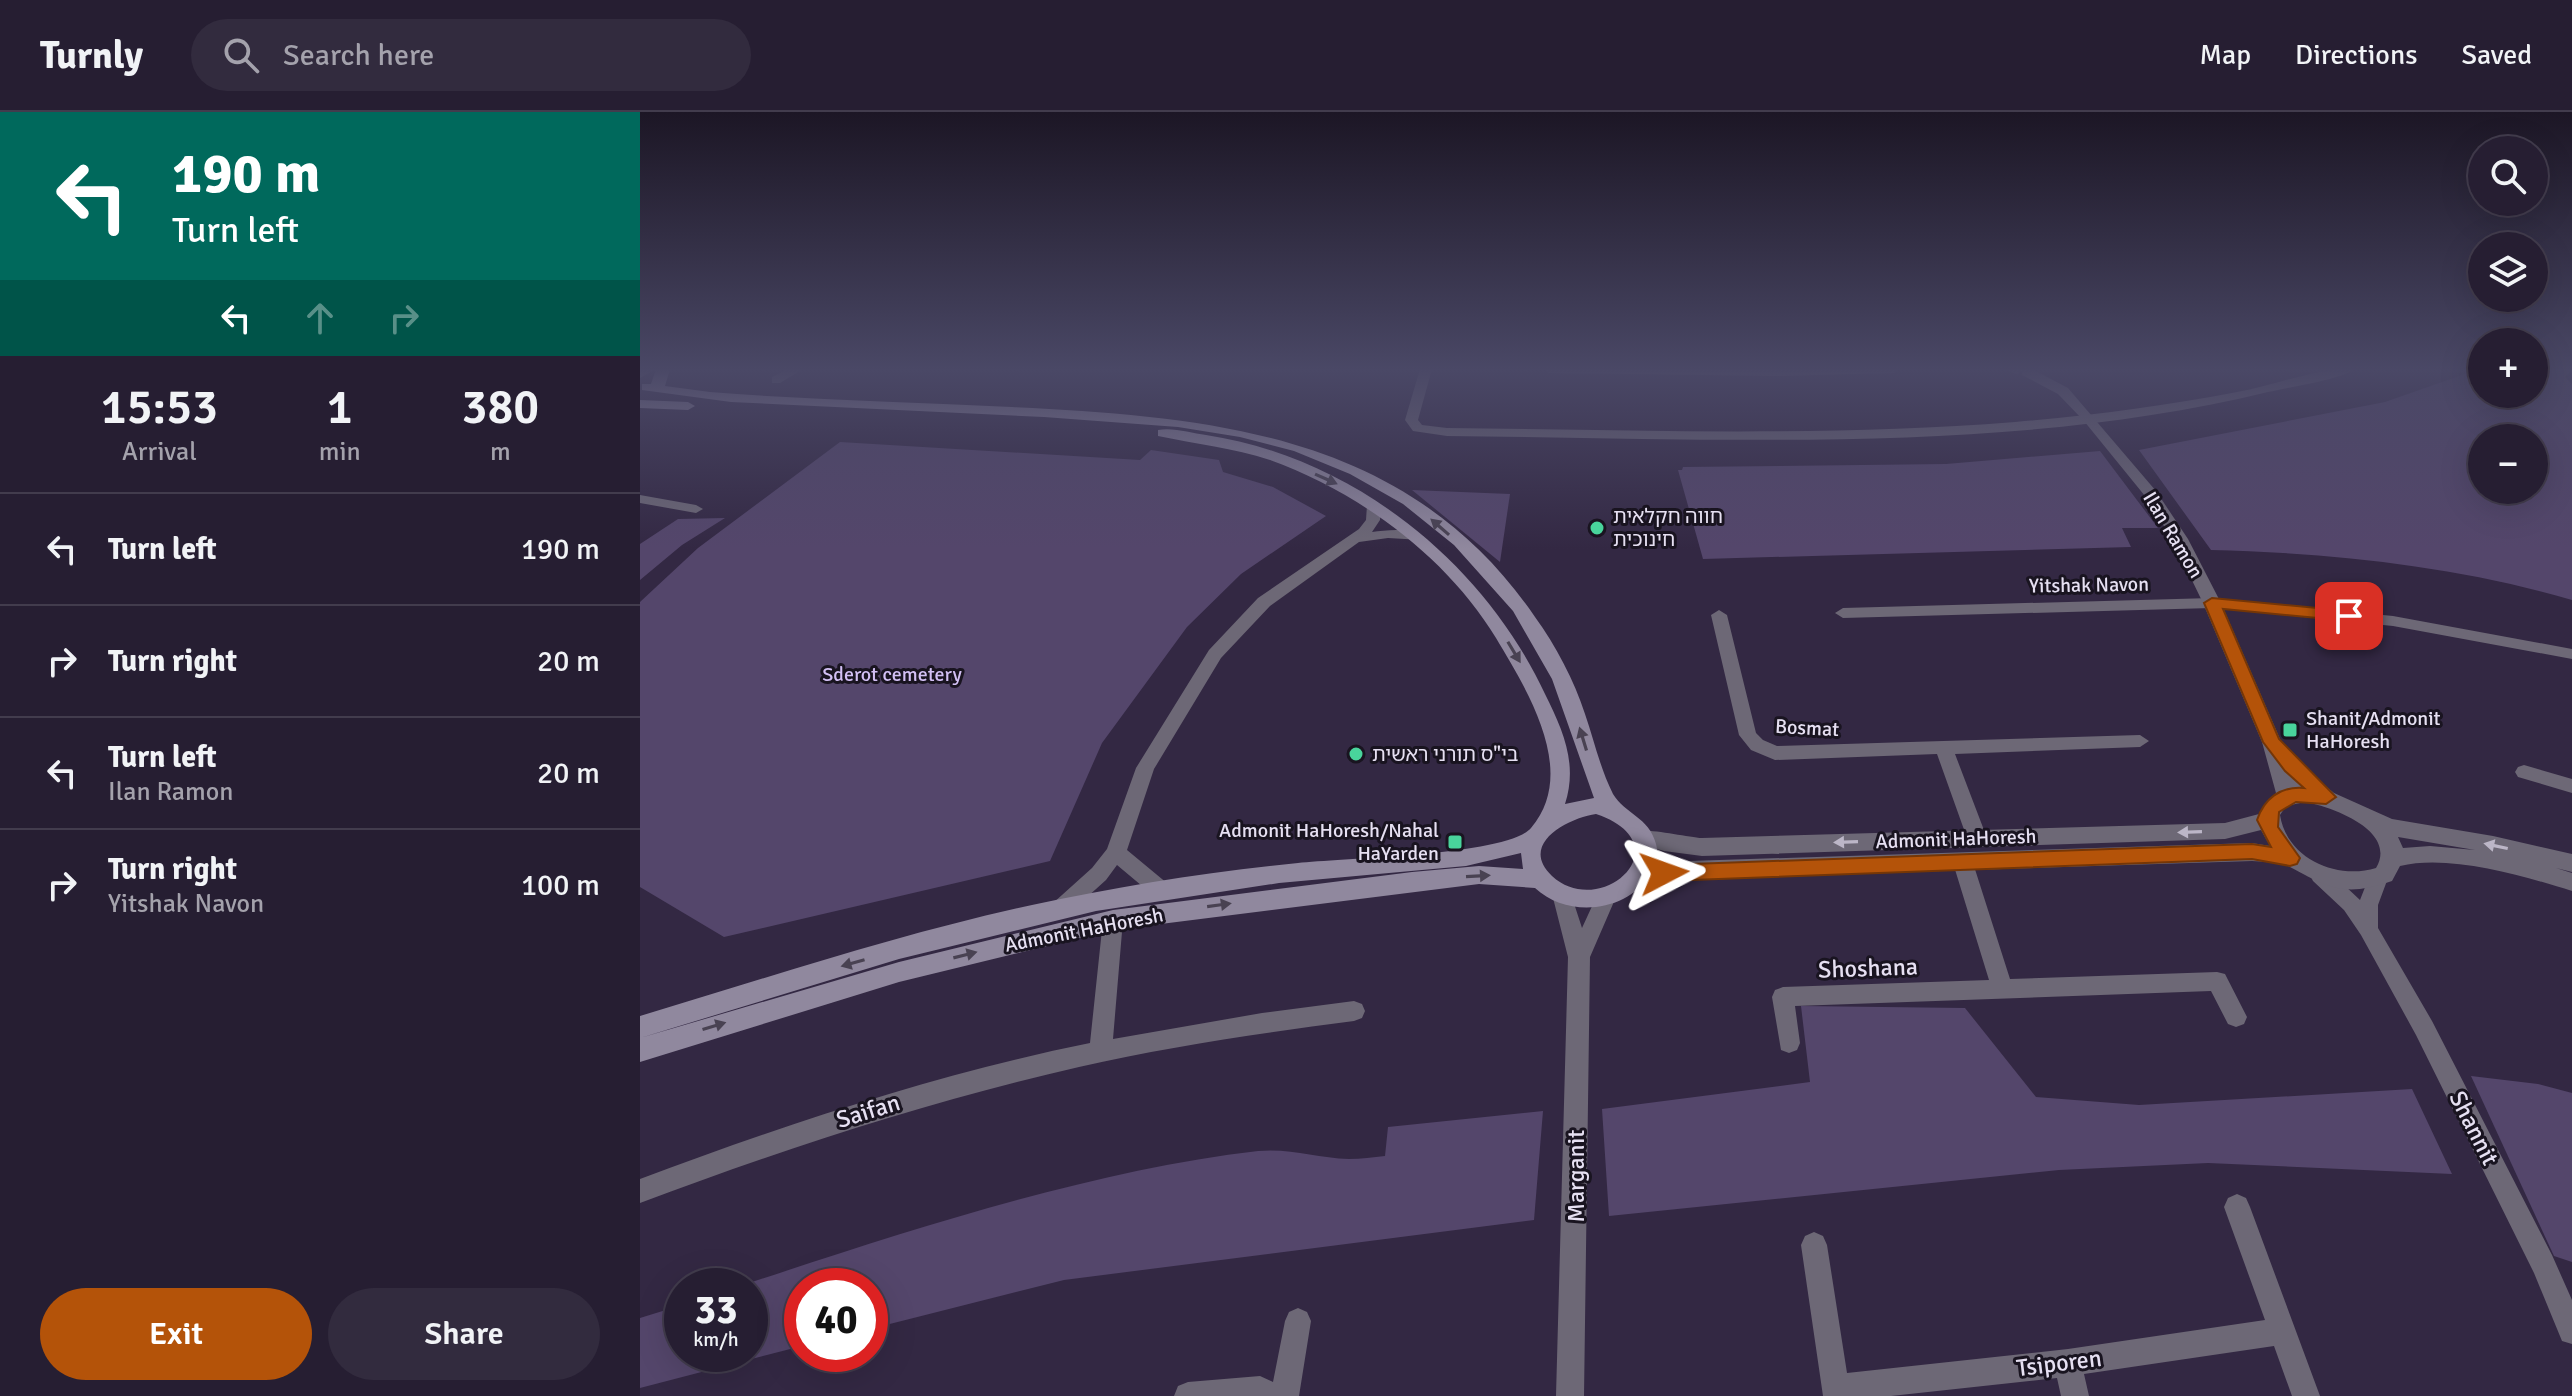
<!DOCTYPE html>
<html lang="en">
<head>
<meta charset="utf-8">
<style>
	:root { --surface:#261e32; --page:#322b3e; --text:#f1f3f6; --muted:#a4a2ac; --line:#423c4d; --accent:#b45309 }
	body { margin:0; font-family:Signika,"Noto Sans Hebrew",sans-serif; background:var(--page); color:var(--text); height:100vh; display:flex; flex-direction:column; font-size:30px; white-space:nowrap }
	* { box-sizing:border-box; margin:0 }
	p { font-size:26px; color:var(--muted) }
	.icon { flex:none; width:44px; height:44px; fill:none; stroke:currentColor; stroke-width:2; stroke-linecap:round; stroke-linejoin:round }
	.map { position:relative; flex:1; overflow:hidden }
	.side { display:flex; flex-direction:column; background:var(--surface); width:640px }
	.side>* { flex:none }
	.banner { background:#00695c; color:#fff; overflow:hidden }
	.buttons { position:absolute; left:1828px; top:24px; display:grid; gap:16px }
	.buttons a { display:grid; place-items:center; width:80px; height:80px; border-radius:50%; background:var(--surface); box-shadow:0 8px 32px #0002,0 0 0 2px var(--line); font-size:40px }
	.speed { position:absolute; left:24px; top:1156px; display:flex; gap:16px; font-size:40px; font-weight:700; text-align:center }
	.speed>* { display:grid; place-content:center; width:104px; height:104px; border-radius:50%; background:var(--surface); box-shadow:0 8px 32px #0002,0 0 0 2px var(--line); line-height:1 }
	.speed small { font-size:20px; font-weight:400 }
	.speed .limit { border:12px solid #d22; background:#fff; color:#111 }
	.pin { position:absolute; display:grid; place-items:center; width:68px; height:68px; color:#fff; margin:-34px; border-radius:16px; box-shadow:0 4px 12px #0006 }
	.me { position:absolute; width:88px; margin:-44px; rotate:86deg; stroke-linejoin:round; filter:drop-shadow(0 0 6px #0008) }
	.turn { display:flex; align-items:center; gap:28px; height:168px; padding:0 40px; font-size:36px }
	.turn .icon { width:104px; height:104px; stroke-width:2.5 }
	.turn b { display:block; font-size:56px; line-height:68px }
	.lanes { display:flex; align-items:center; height:76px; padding:0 40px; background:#0003; justify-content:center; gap:40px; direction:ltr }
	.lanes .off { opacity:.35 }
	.eta { display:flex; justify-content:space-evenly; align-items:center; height:136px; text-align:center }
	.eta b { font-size:48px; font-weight:600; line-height:56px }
	.primary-button { display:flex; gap:16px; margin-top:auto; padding:16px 40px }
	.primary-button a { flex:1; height:92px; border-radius:48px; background:var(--accent); color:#fff; font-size:32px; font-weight:600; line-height:92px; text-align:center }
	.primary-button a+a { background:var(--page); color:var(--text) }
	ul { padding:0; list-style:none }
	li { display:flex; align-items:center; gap:24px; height:112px; padding:0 40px; border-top:2px solid var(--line) }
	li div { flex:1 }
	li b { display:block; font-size:30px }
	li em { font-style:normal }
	header { display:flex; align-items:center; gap:48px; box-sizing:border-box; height:112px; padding:0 40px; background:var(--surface); border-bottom:2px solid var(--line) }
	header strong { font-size:38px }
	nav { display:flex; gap:44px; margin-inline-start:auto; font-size:28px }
	.search { width:560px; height:72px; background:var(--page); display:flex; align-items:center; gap:20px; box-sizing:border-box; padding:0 28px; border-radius:44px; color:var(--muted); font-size:30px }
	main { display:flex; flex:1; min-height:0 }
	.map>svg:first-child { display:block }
	.green { fill:#54466b; fill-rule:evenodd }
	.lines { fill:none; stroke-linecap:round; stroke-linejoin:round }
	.minor { fill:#6d6876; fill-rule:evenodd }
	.tertiary { fill:#6d6876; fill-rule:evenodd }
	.secondary { fill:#90889e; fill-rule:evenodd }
	.oneway { fill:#494252 }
	.oneway2 { fill:#bcb6c7 }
	.route { fill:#b45309; stroke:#753606; stroke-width:2 }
	.poi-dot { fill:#49d49c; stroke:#191420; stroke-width:3 }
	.labels { text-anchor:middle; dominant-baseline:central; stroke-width:6; stroke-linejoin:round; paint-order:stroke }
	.poi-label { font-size:20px; fill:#e6e0f2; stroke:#191420; text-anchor:start }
	.street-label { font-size:20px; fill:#e6e0f2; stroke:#191420 }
	.park-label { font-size:20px; fill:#d3c0f5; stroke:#191420 }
	.near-street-label { font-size:24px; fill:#e6e0f2; stroke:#191420 }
</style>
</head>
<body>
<header>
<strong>Turnly</strong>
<div class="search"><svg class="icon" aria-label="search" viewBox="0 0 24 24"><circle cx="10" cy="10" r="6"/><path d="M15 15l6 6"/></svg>Search here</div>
<nav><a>Map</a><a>Directions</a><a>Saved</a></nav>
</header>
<main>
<section class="side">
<div class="banner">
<div class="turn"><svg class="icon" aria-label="left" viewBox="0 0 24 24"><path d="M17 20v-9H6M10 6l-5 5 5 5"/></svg><div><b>190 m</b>Turn left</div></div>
<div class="lanes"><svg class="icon" aria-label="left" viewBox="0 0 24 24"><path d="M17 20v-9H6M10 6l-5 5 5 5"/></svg><svg class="icon off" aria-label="ahead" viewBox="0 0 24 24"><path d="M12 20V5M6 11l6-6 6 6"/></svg><svg class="icon off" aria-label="right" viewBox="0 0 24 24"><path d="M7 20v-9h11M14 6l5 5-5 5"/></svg></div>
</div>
<div class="eta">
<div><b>15:53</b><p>Arrival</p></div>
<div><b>1</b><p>min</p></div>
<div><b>380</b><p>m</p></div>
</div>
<ul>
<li><svg class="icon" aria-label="left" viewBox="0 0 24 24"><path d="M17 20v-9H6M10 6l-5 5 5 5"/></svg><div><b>Turn left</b></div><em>190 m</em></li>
<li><svg class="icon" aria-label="right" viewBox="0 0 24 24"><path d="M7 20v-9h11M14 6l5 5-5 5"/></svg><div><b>Turn right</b></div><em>20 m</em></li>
<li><svg class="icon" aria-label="left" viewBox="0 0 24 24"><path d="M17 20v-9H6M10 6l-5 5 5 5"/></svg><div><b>Turn left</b><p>Ilan Ramon</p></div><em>20 m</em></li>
<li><svg class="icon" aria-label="right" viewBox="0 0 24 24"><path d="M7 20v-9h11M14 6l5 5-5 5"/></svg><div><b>Turn right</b><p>Yitshak Navon</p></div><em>100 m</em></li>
</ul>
<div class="primary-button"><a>Exit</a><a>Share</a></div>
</section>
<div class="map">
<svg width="1932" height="1284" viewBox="0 0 1932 1284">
	<rect width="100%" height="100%" fill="#332843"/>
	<g class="green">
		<path d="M 1839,257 L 1842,257 L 1842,282 L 1894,282 L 1894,257 L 1932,257 L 1925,265 L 1932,272 L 1932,488 C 1816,454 1691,441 1571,438 L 1499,338 L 1745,290 ZM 1894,326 L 1894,378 L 1842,378 L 1842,326 Z"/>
		<polygon points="200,330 500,348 511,338 579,348 583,360 633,375 686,404 601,462 547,515 462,631 410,749 84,825 0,775 0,490 58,436"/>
		<polygon points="1460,339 1518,416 1482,416 1491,435 1063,447 1038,358 1042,358 1043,355 1306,352"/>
		<polygon points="772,378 870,382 860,450"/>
		<polygon points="85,406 42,433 0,468 0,432 38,407"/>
		<polygon points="1161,894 1325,896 1396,985 1499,993 1772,977 1812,1062 1568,1051 1419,1058 969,1104 962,997 1170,970"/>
		<polygon points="1831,964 1898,972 1932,981 1932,1150 1914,1144"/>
		<path d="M 903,999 L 894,1108 L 424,1168 L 230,1217 L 230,1174 L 162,1174 L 162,1234 L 0,1276 L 0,1206 L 42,1193 L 42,1242 L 110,1242 L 110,1174 L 100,1174 C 264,1120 447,1059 618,1039 C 651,1036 677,1046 709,1047 C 721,1047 733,1045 745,1044 L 748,1015 Z"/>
	</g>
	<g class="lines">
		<g class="minor">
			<polygon points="0,257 16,257 0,266"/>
			<polygon points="148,257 163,257 140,271 132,271 132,265"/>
			<path d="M 780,257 L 792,257 L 778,308 L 782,313 L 807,316 C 996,318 1187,325 1375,310 C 1449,304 1524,294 1597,280 C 1636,273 1675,256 1715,257 C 1700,268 1649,275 1628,280 C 1366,344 1075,326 807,324 L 773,319 L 765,308 Z"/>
			<polygon points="903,257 1260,257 1254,261 1139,264 909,261"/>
			<polygon points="1362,257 1382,257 1383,258 1377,262"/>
			<polygon points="0,383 56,393 63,397 56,401 0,391"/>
			<path d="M 734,389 L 741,393 L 740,408 L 732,420 C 747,418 771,415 784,425 L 782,428 L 748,426 L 719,430 L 630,494 L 581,546 L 514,657 L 487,738 L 528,772 L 531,778 L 528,784 L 521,786 L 514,784 L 477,753 L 466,768 L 426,804 L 419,806 L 412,804 L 409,798 L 412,792 L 452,756 L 467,737 L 496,656 L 569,538 L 618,486 L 719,417 L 726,408 L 727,393 Z"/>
			<polygon points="1572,486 1753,504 1932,537 1932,547 1753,514 1572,496 1203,506 1195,501 1203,496"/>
			<polygon points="1079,498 1087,503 1116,621 1123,628 1137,634 1500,623 1509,629 1500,635 1315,642 1347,726 1344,731 1330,731 1327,726 1297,642 1135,648 1111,638 1099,623 1071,503"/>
			<polygon points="1884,653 1932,667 1932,681 1878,665 1875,660 1878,655"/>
			<polygon points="1323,743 1330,745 1333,751 1370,867 1577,860 1585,862 1607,905 1604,912 1596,915 1588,912 1571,879 1155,894 1160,931 1157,938 1149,941 1141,938 1132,885 1135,878 1143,875 1349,868 1313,751 1316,745"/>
			<polygon points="1680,755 1687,757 1720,788 1731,760 1738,758 1745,760 1748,766 1738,793 1738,816 1792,909 1912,1143 1932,1188 1932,1232 1922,1229 1894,1161 1776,923 1721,823 1704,798 1673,769 1670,763 1673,757"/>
			<polygon points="922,774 929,776 942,816 959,779 966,777 973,779 976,785 950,845 944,1284 916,1284 928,845 912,782 915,776"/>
			<path d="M 473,799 L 480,802 L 483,808 L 473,927 L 622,901 L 714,889 L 722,892 L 725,899 L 722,906 L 714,909 C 622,921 530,934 439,955 C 289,989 144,1037 0,1091 L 0,1067 C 147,1012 296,962 450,931 L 463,808 L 466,802 Z"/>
			<polygon points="1597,1082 1606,1086 1610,1095 1680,1284 1652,1284 1634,1234 1444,1262 1449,1284 1421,1284 1417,1266 1251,1284 1183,1284 1161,1133 1165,1124 1174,1120 1183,1124 1187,1133 1207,1261 1428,1237 1625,1208 1584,1095 1588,1086"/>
			<polygon points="658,1196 667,1200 671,1209 659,1284 534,1284 538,1274 548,1270 620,1264 633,1270 645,1209 649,1200"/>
		</g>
		<path class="tertiary" d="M 1382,257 L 1392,257 L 1428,276 L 1516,379 L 1548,427 L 1581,491 L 1643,634 L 1673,664 L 1694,681 L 1752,707 L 1853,724 L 1932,742 L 1932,760 L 1916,756 L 1932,761 L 1932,779 C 1884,764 1810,742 1760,754 L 1752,769 C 1705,785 1691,777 1650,755 C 1640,750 1623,750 1612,749 L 1049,767 L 1000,772 L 992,769 L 989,763 L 992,757 L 1049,749 L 1612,731 L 1630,734 L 1621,718 L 1585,727 L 1062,744 L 1024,739 L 997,731 L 994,725 L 997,719 C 1007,716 1048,725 1062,726 L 1585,711 L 1619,702 L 1636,681 L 1622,630 L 1563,491 L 1532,427 L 1505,384 L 1444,309 L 1418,282 L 1382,263 ZM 1665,690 C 1693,695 1758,719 1736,756 C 1697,768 1647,747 1640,703 L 1646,694 ZM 1758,725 L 1835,738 L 1790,734 L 1763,736 Z"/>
		<g class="secondary">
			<path d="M 16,257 L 30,257 L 25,274 L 70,280 C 170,288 271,290 372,295 C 575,305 770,322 895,505 C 916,534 934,568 945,602 C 954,628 960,656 973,682 C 985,702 1009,705 1016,732 C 1019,742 1015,753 1010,762 C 988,800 928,807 895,776 L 839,772 L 473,818 L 259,870 L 0,950 L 0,926 L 259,850 L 473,798 L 772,760 L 839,754 L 883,757 L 881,741 L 826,754 L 639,771 L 456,799 L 259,847 L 0,926 L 0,904 C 130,865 259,822 392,793 C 480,774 568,760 658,751 C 700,746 867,744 891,716 C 939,660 887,578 856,526 C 807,445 719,380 630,348 C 593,336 556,332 518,324 L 518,318 C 533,315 551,321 566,323 C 712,345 843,449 905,582 C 923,618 938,652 925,692 L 954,686 L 912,567 L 873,499 L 814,433 L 763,392 L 710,362 L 654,339 L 600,325 L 538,315 L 404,305 L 91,290 L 2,278 L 2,272 L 11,272 ZM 956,702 C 1045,732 961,809 912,764 C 878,732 928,706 956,702 Z"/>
			<polygon points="0,288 48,290 55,294 48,298 0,296"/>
		</g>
	</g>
	<defs><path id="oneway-solid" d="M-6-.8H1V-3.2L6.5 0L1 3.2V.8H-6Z" transform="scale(2)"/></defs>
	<g class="oneway">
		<use href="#oneway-solid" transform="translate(686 367) rotate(24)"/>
		<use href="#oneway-solid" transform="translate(800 415) rotate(-139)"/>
		<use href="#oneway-solid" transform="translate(874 540) rotate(59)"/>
		<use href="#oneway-solid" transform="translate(943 627) rotate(-107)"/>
		<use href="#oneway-solid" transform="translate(838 764) rotate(-3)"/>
		<use href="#oneway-solid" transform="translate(579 793) rotate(-8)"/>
		<use href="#oneway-solid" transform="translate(325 843) rotate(-14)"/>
		<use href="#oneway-solid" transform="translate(213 851) rotate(164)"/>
		<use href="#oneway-solid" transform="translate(74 914) rotate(-17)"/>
	</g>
	<g class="oneway2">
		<use href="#oneway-solid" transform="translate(1550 720) rotate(178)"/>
		<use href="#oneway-solid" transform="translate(1206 730) rotate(178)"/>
		<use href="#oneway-solid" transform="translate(1856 734) rotate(-168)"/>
	</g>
	<linearGradient id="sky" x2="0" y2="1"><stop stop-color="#1c1625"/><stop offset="0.59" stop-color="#4a4866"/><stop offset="1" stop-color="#4a4866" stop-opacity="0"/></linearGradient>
	<rect width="1932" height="437" fill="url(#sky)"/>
	<path class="route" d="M 1572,486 L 1709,499 L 1717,504 L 1709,509 L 1583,497 L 1639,627 L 1696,685 L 1686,692 L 1656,690 L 1639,700 L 1638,715 L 1660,746 L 1657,752 L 1650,754 L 1612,747 L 1024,769 L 1017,767 L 1014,761 L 1017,755 L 1024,753 L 1612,732 L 1631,735 L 1617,708 C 1624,687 1640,674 1664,676 L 1645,659 L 1623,630 L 1564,491 Z"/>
	<g class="poi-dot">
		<circle cx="957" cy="416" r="8"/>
		<rect x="1642" y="610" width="16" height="16" rx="4"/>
		<circle cx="716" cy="642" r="8"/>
		<rect x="807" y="722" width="16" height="16" rx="4"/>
	</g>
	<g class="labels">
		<g class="poi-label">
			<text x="973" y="404">חווה חקלאית<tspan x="973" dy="23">חינוכית</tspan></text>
			<text x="1666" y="606">Shanit/Admonit<tspan x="1666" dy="23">HaHoresh</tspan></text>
			<text x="732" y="642">בי"ס תורני ראשית</text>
			<text x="799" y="718" text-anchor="end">Admonit HaHoresh/Nahal<tspan x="799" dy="23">HaYarden</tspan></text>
		</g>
		<g class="street-label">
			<text transform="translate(1533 423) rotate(59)">Ilan Ramon</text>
			<text transform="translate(1449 473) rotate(-1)">Yitshak Navon</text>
			<text transform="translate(1167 616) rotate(3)">Bosmat</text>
			<text transform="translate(1316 727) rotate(-2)">Admonit HaHoresh</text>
			<text transform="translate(444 818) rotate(-11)">Admonit HaHoresh</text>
		</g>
		<g class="park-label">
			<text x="252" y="562">Sderot cemetery</text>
		</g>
		<g class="near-street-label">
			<text transform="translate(1228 856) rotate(-2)">Shoshana</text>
			<text transform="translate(228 999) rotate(-17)">Saifan</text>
			<text transform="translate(1834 1016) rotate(63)">Shannit</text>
			<text transform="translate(936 1064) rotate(-90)">Marganit</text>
			<text transform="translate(1419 1251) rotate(-7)">Tsiporen</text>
		</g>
	</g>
</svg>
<div class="buttons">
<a><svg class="icon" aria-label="search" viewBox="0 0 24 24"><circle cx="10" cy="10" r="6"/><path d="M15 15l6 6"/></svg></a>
<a><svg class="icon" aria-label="layers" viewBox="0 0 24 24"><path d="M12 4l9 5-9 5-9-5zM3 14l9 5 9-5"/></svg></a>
<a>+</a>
<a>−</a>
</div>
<div class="speed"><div>33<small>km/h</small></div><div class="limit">40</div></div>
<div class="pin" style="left:1709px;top:504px;background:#d93025"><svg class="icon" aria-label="arrive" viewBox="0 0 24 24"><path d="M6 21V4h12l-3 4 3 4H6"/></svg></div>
<svg class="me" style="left:1024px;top:761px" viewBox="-20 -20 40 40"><path d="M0-17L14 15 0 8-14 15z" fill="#b45309" stroke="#fff" stroke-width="4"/></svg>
</div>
</main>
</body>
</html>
